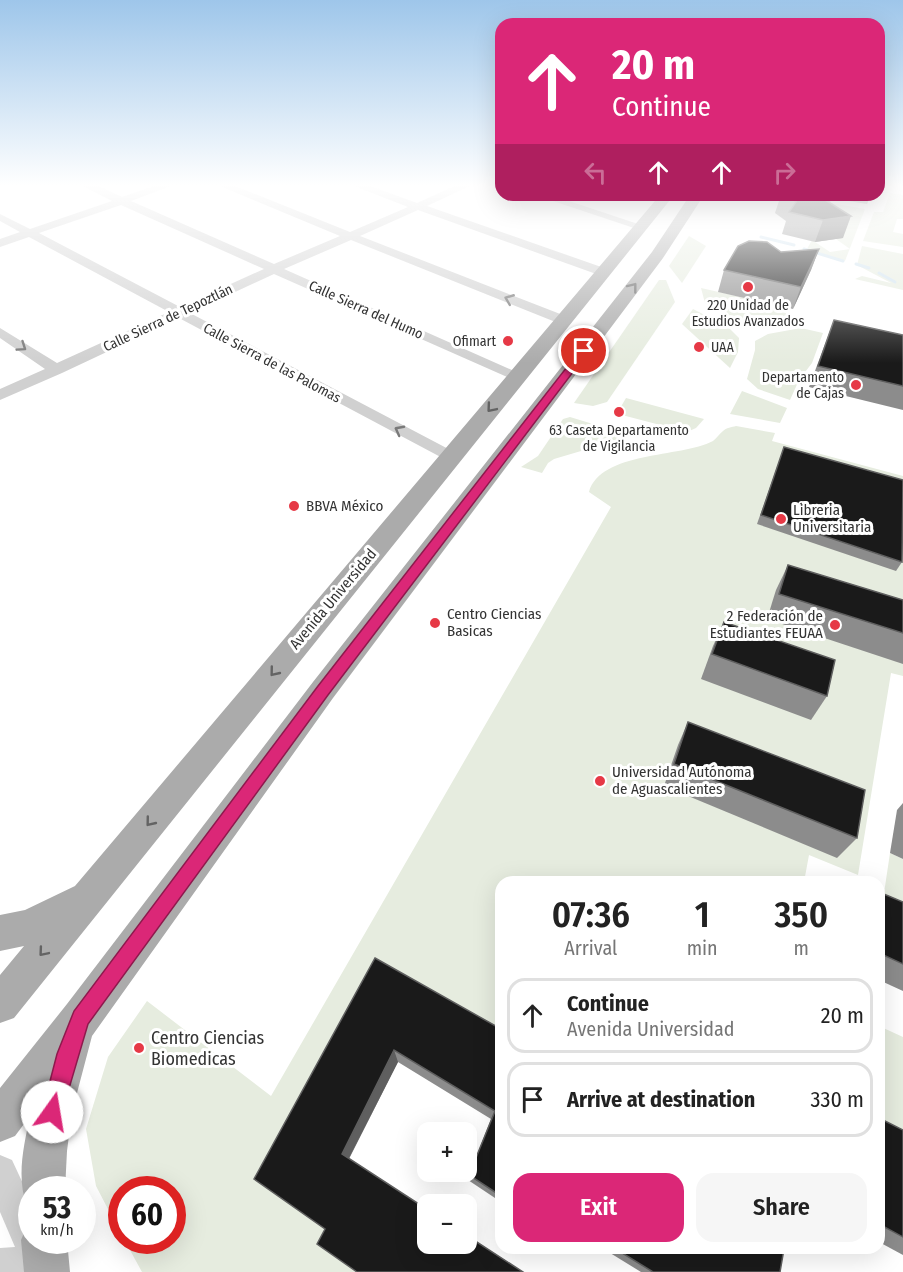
<!DOCTYPE html>
<html lang="en">
<head>
<meta charset="utf-8">
<style>
	:root { --surface:#fff; --page:#f6f6f6; --text:#222; --muted:#767676; --line:#e0e0e0; --accent:#db2777 }
	body { margin:0; font-family:"Fira Sans Condensed",sans-serif; background:var(--page); color:var(--text); height:100vh; display:flex; flex-direction:column; font-size:22px; white-space:nowrap }
	* { box-sizing:border-box; margin:0 }
	p { font-size:20px; color:var(--muted) }
	.icon { flex:none; width:33px; height:33px; fill:none; stroke:currentColor; stroke-width:2; stroke-linecap:round; stroke-linejoin:round }
	.map { position:relative; flex:1; overflow:hidden }
	.side { position:absolute; left:495px; top:876px; width:390px; height:378px; display:flex; flex-direction:column; background:var(--surface); border-radius:18px; box-shadow:0 6px 24px #0002 }
	.side>* { flex:none }
	.hud { position:absolute; left:495px; top:18px; width:390px; height:183px; border-radius:18px; box-shadow:0 6px 24px #0002; background:#db2777; color:#fff; overflow:hidden }
	.buttons { position:absolute; left:417px; top:1122px; display:grid; gap:12px }
	.buttons a { display:grid; place-items:center; width:60px; height:60px; border-radius:12px; background:var(--surface); box-shadow:0 6px 24px #0002; font-size:30px }
	.speed { position:absolute; left:18px; top:1176px; display:flex; gap:12px; font-size:30px; font-weight:700; text-align:center }
	.speed>* { display:grid; place-content:center; width:78px; height:78px; border-radius:50%; background:var(--surface); box-shadow:0 6px 24px #0002; line-height:1 }
	.speed small { font-size:15px; font-weight:400 }
	.speed .limit { border:9px solid #d22; background:#fff; color:#111 }
	.pin { position:absolute; display:grid; place-items:center; width:51px; height:51px; color:#fff; margin:-26px; border:3px solid #fff; border-radius:50%; box-shadow:0 2px 6px #0007 }
	.me { position:absolute; width:66px; margin:-33px; rotate:13deg; stroke-linejoin:round; filter:drop-shadow(0 0 4px #0008) }
	.turn { display:flex; align-items:center; gap:21px; height:126px; padding:0 18px; font-size:27px }
	.turn .icon { width:78px; height:78px; stroke-width:2.5 }
	.turn b { display:block; font-size:42px; line-height:51px }
	.lanes { display:flex; align-items:center; height:57px; padding:0 18px; background:#0003; justify-content:center; gap:30px; direction:ltr }
	.lanes .off { opacity:.35 }
	.eta { display:flex; justify-content:space-evenly; align-items:center; height:102px; text-align:center }
	.eta b { font-size:36px; font-weight:600; line-height:42px }
	.primary-button { display:flex; gap:12px; margin-top:auto; padding:12px 18px }
	.primary-button a { flex:1; height:69px; border-radius:18px; background:var(--accent); color:#fff; font-size:24px; font-weight:600; line-height:69px; text-align:center }
	.primary-button a+a { background:var(--page); color:var(--text) }
	ul { padding:0; list-style:none }
	li { display:flex; align-items:center; gap:18px; height:75px; margin:0 12px 9px; padding:0 6px; border:3px solid var(--line); border-radius:18px }
	li div { flex:1 }
	li b { display:block; font-size:22px }
	li em { font-style:normal }
	.map>svg:first-child { display:block }
	.green { fill:#e6ecdf }
	.lines { fill:none; stroke-linecap:round; stroke-linejoin:round }
	.stream { stroke:#cfe2ee; stroke-width:3 }
	.minor { fill:#d0d0d0; fill-rule:evenodd }
	.major { fill:#ababab; fill-rule:evenodd }
	.wall { fill:#8c8c8c }
	.shaded-wall { fill:#5f5f5f }
	.building { fill:#1a1a1a; stroke:#5f5f5f; stroke-width:1.5 }
	.oneway { stroke:#636363 }
	.oneway2 { stroke:#7a7a7a }
	.route { fill:#db2777; stroke:#8e194d; stroke-width:1.5 }
	.poi-dot { fill:#e63946; stroke:#fff; stroke-width:2 }
	.labels { text-anchor:middle; dominant-baseline:central; stroke-width:6; stroke-linejoin:round; paint-order:stroke }
	.far-poi-label { font-size:14px; fill:#333; stroke:#fff }
	.far-street-label { font-size:14px; fill:#333; stroke:#fff }
	.poi-label { font-size:15px; fill:#333; stroke:#fff; text-anchor:start }
	.street-label { font-size:15px; fill:#333; stroke:#fff }
	.near-poi-label { font-size:18px; fill:#333; stroke:#fff; text-anchor:start }
</style>
</head>
<body>
<div class="map">
<svg width="903" height="1272" viewBox="0 0 903 1272">
	<rect width="100%" height="100%" fill="#fff"/>
	<g class="green">
		<polygon points="890,193 903,195 903,219 897,219 893,232 903,234 903,247 863,241 874,212 883,212"/>
		<polygon points="784,195 865,209 845,261 807,249 812,240 830,252 850,249 836,239 775,212"/>
		<polygon points="689,236 706,246 682,283 669,266"/>
		<polygon points="862,246 903,254 903,290 855,279 862,276 891,283 857,265"/>
		<polygon points="659,280 666,280 675,302 607,402 593,406 574,403"/>
		<path d="M 701,288 L 789,308 L 786,317 C 773,321 738,322 725,315 C 718,312 712,307 705,303 Z"/>
		<polygon points="693,309 728,327 739,338 738,352 730,368 682,324"/>
		<polygon points="801,328 823,333 812,363 799,380 790,400 758,389 747,379 755,350 755,341 768,334"/>
		<polygon points="742,391 787,408 780,423 730,414"/>
		<polygon points="626,398 704,419 696,428 687,432 622,415 624,411 619,410"/>
		<polygon points="570,417 606,428 609,424 625,431 625,438 554,459 548,463 542,473 521,467 538,456 563,419"/>
		<path d="M 736,426 L 775,433 L 772,441 L 903,476 L 903,676 L 891,673 L 858,875 L 809,855 L 804,882 L 501,882 L 501,1044 L 379,975 L 318,1221 L 364,1272 L 142,1272 L 125,1241 L 172,1240 L 172,1190 L 122,1190 L 121,1234 L 96,1186 L 86,1129 L 108,1057 L 147,1001 L 271,1096 L 611,507 L 589,492 C 601,451 680,458 713,441 C 717,438 719,434 723,431 C 726,428 732,427 736,426 Z"/>
		<polygon points="890,853 903,859 903,930 880,920"/>
		<polygon points="879,1026 903,1037 903,1152 879,1140"/>
	</g>
	<g class="lines">
		<g class="stream">
			<polyline points="761,237 794,245"/>
			<polyline points="804,249 843,261"/>
			<polyline points="856,264 869,268"/>
			<polyline points="879,273 895,282"/>
		</g>
		<g class="minor">
			<path d="M 79,184 L 94,184 L 122,197 L 160,184 L 176,184 L 131,201 L 274,264 L 340,236 L 215,184 L 230,184 L 350,232 L 408,207 L 349,184 L 365,184 L 417,203 L 459,184 L 474,184 L 427,206 L 607,269 L 609,272 L 607,275 L 599,275 L 418,210 L 360,236 L 568,317 L 570,320 L 568,323 L 558,323 L 351,240 L 284,269 L 521,374 L 523,377 L 521,380 L 516,381 L 274,274 L 190,313 L 456,453 L 458,457 L 456,461 L 450,462 L 179,318 L 62,373 L 0,400 L 0,389 L 45,369 L 0,338 L 0,328 L 57,363 L 169,312 L 29,237 L 0,247 L 0,239 L 20,232 L 0,221 L 0,214 L 30,229 L 112,201 ZM 121,205 L 264,269 L 180,307 L 39,233 Z"/>
			<polygon points="535,195 551,195 647,227 645,229 637,229"/>
			<polygon points="0,1155 12,1160 32,1203 32,1240 48,1240 62,1272 0,1272 0,1248 15,1247 0,1212"/>
		</g>
		<g class="major">
			<polygon points="660,195 674,195 14,1018 0,1023 0,975 24,946 0,951 0,915 25,910 75,886"/>
			<path d="M 690,195 L 704,195 L 663,258 L 333,698 L 92,1036 L 72,1112 L 67,1151 L 65,1190 L 32,1190 L 32,1207 L 27,1206 C 16,1177 24,1145 30,1116 L 15,1136 L 0,1142 L 0,1088 L 67,1004 L 313,682 L 652,252 Z"/>
			<polygon points="32,1222 32,1240 67,1240 70,1272 24,1272 21,1240 28,1224"/>
		</g>
	</g>
	<g class="wall">
		<polygon points="781,195 871,195 867,204 831,198 830,203 843,238 815,242 782,234 786,221 775,213"/>
		<polygon points="819,249 811,270 793,309 718,292 724,270 781,252"/>
		<polygon points="834,320 903,335 903,410 809,387"/>
		<polygon points="784,447 902,562 896,571 757,524"/>
		<polygon points="788,565 903,600 903,664 767,619 776,590"/>
		<polygon points="724,622 827,696 811,720 701,679 713,646"/>
		<polygon points="688,722 857,838 837,858 664,786 678,745"/>
		<polygon points="903,803 903,859 890,853 897,810"/>
		<polygon points="879,892 903,902 903,991 879,980"/>
		<polygon points="375,958 501,1029 501,1202 468,1180 469,1175 491,1119 398,1062 349,1159 325,1229"/>
		<polygon points="879,1118 903,1130 903,1255 879,1242"/>
		<polygon points="602,1248 783,1248 780,1272 641,1272"/>
	</g>
	<g class="shaded-wall">
		<polygon points="851,216 843,238 815,242 823,220"/>
		<polygon points="819,249 811,270 793,309 801,287"/>
		<polygon points="394,1050 398,1062 348,1160 342,1154"/>
	</g>
	<g class="building">
		<polygon points="786,195 832,195 831,198 819,196 851,216 823,220 789,212 796,202"/>
		<polygon points="749,241 767,242 781,252 819,249 801,287 724,270 738,246"/>
		<polygon points="834,320 903,335 903,386 818,366"/>
		<polygon points="784,447 903,480 902,562 761,515"/>
		<polygon points="788,565 903,600 903,633 779,594"/>
		<polygon points="724,622 835,660 827,696 712,654"/>
		<polygon points="688,722 865,790 857,838 674,764"/>
		<polygon points="879,892 903,902 903,964 879,953"/>
		<polygon points="375,958 501,1029 501,1196 469,1175 495,1111 394,1050 342,1154 428,1210 428,1244 466,1244 466,1235 523,1272 357,1272 317,1244 325,1229 254,1179"/>
		<polygon points="879,1118 903,1130 903,1237 879,1224"/>
		<polygon points="614,1248 783,1248 784,1249 780,1272 653,1272"/>
	</g>
	<defs><path id="oneway-chevron" d="M-2-3.5L2.5 0L-2 3.5" fill="none" stroke-width="1.6" stroke-linecap="round" stroke-linejoin="round" transform="scale(1.5)"/></defs>
	<g class="oneway">
		<use href="#oneway-chevron" transform="translate(633 287) rotate(-52)"/>
		<use href="#oneway-chevron" transform="translate(491 408) rotate(130)"/>
		<use href="#oneway-chevron" transform="translate(274 672) rotate(129)"/>
		<use href="#oneway-chevron" transform="translate(150 822) rotate(129)"/>
		<use href="#oneway-chevron" transform="translate(43 952) rotate(130)"/>
	</g>
	<g class="oneway2">
		<use href="#oneway-chevron" transform="translate(509 299) rotate(-158)"/>
		<use href="#oneway-chevron" transform="translate(22 347) rotate(34)"/>
		<use href="#oneway-chevron" transform="translate(399 430) rotate(-152)"/>
	</g>
	<linearGradient id="sky" x2="0" y2="1"><stop stop-color="#9ec6ea"/><stop offset="0.51" stop-color="#fff"/><stop offset="1" stop-color="#fff" stop-opacity="0"/></linearGradient>
	<rect width="903" height="363" fill="url(#sky)"/>
	<polygon class="route" points="581,349 589,351 328,695 88,1024 60,1119 52,1122 45,1119 42,1112 57,1054 74,1011 318,686"/>
	<g class="poi-dot">
		<circle cx="748" cy="287" r="6"/>
		<circle cx="508" cy="341" r="6"/>
		<circle cx="699" cy="347" r="6"/>
		<circle cx="856" cy="385" r="6"/>
		<circle cx="619" cy="412" r="6"/>
		<circle cx="294" cy="506" r="6"/>
		<circle cx="781" cy="519" r="6"/>
		<circle cx="435" cy="623" r="6"/>
		<circle cx="835" cy="625" r="6"/>
		<circle cx="600" cy="781" r="6"/>
		<circle cx="139" cy="1048" r="6"/>
	</g>
	<g class="labels">
		<g class="far-poi-label">
			<text x="748" y="305">220 Unidad de<tspan x="748" dy="16">Estudios Avanzados</tspan></text>
			<text x="496" y="341" text-anchor="end">Ofimart</text>
			<text x="711" y="347" text-anchor="start">UAA</text>
			<text x="844" y="377" text-anchor="end">Departamento<tspan x="844" dy="16">de Cajas</tspan></text>
			<text x="619" y="430">63 Caseta Departamento<tspan x="619" dy="16">de Vigilancia</tspan></text>
		</g>
		<g class="far-street-label">
			<text transform="translate(366 310) rotate(24)">Calle Sierra del Humo</text>
			<text transform="translate(168 318) rotate(-25)">Calle Sierra de Tepoztlán</text>
			<text transform="translate(272 363) rotate(28)">Calle Sierra de las Palomas</text>
		</g>
		<g class="poi-label">
			<text x="306" y="506">BBVA México</text>
			<text x="793" y="510">Libreria<tspan x="793" dy="17">Universitaria</tspan></text>
			<text x="447" y="614">Centro Ciencias<tspan x="447" dy="17">Basicas</tspan></text>
			<text x="823" y="616" text-anchor="end">2 Federación de<tspan x="823" dy="17">Estudiantes FEUAA</tspan></text>
			<text x="612" y="772">Universidad Autónoma<tspan x="612" dy="17">de Aguascalientes</tspan></text>
		</g>
		<g class="street-label">
			<text transform="translate(333 599) rotate(-50)">Avenida Universidad</text>
		</g>
		<g class="near-poi-label">
			<text x="151" y="1038">Centro Ciencias<tspan x="151" dy="21">Biomedicas</tspan></text>
		</g>
	</g>
</svg>
<div class="buttons">
<a>+</a>
<a>−</a>
</div>
<div class="speed"><div>53<small>km/h</small></div><div class="limit">60</div></div>
<div class="pin" style="left:584px;top:351px;background:#d93025"><svg class="icon" aria-label="arrive" viewBox="0 0 24 24"><path d="M6 21V4h12l-3 4 3 4H6"/></svg></div>
<svg class="me" style="left:52px;top:1112px" viewBox="-20 -20 40 40"><circle r="19" fill="#fff"/><path d="M0-13L10 11 0 6-10 11z" fill="#db2777"/></svg>
<div class="hud">
<div class="turn"><svg class="icon" aria-label="ahead" viewBox="0 0 24 24"><path d="M12 20V5M6 11l6-6 6 6"/></svg><div><b>20 m</b>Continue</div></div>
<div class="lanes"><svg class="icon off" aria-label="left" viewBox="0 0 24 24"><path d="M17 20v-9H6M10 6l-5 5 5 5"/></svg><svg class="icon" aria-label="ahead" viewBox="0 0 24 24"><path d="M12 20V5M6 11l6-6 6 6"/></svg><svg class="icon" aria-label="ahead" viewBox="0 0 24 24"><path d="M12 20V5M6 11l6-6 6 6"/></svg><svg class="icon off" aria-label="right" viewBox="0 0 24 24"><path d="M7 20v-9h11M14 6l5 5-5 5"/></svg></div>
</div>
<section class="side">
<div class="eta">
<div><b>07:36</b><p>Arrival</p></div>
<div><b>1</b><p>min</p></div>
<div><b>350</b><p>m</p></div>
</div>
<ul>
<li><svg class="icon" aria-label="ahead" viewBox="0 0 24 24"><path d="M12 20V5M6 11l6-6 6 6"/></svg><div><b>Continue</b><p>Avenida Universidad</p></div><em>20 m</em></li>
<li><svg class="icon" aria-label="arrive" viewBox="0 0 24 24"><path d="M6 21V4h12l-3 4 3 4H6"/></svg><div><b>Arrive at destination</b></div><em>330 m</em></li>
</ul>
<div class="primary-button"><a>Exit</a><a>Share</a></div>
</section>
</div>
</body>
</html>
